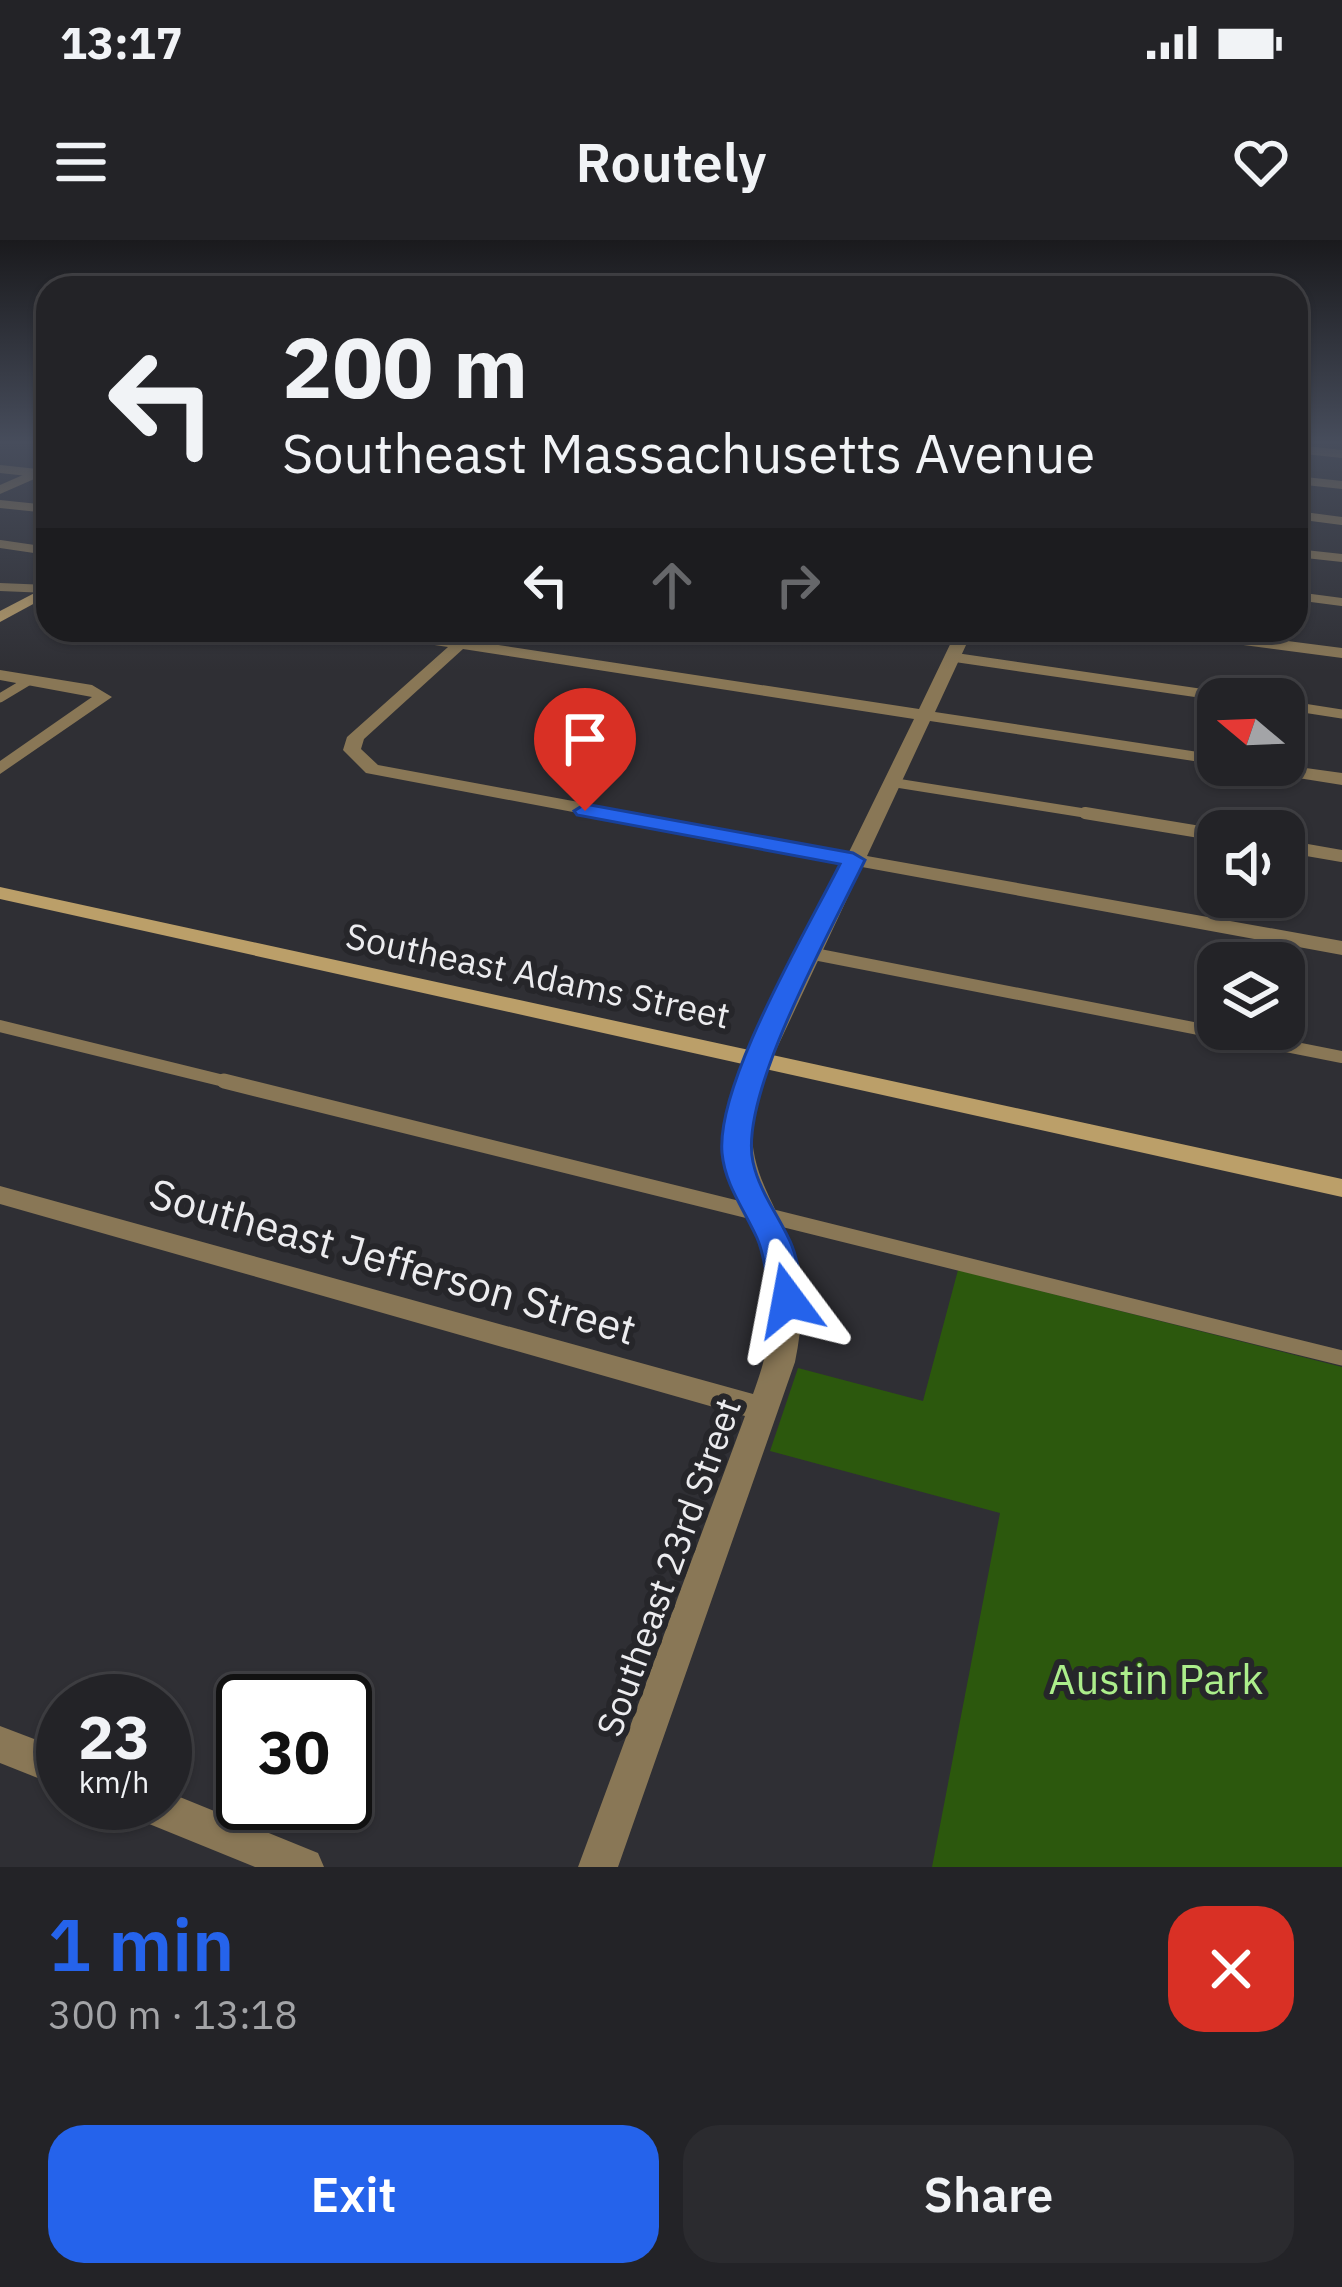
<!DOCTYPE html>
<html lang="en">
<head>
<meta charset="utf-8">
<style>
	:root { --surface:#232327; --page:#2b2b2f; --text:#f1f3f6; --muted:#a3a4a7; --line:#404044; --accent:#2563eb }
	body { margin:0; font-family:"IBM Plex Sans",sans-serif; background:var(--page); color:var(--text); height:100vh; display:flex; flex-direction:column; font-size:45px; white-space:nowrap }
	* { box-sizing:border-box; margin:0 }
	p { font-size:39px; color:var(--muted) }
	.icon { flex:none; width:66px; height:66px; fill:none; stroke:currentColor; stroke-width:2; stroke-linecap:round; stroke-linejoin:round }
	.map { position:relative; height:1627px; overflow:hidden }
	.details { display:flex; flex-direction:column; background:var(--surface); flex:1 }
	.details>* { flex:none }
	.top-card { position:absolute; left:36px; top:36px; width:1272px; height:366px; border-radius:36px; box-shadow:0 3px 9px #0004,0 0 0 3px var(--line); background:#232327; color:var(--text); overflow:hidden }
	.needle { width:78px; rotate:289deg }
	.tools { position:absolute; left:1197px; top:438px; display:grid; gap:24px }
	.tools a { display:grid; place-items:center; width:108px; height:108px; border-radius:24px; background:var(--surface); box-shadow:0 3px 9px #0004,0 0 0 3px var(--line); font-size:60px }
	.speed { position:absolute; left:36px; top:1434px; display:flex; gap:24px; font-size:60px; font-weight:700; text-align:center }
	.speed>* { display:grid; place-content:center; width:156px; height:156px; border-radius:50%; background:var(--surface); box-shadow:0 3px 9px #0004,0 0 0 3px var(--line); line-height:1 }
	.speed small { font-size:30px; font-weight:400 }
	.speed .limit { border:6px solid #111; border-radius:18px; background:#fff; color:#111 }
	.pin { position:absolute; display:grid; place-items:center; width:102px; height:102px; color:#fff; margin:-123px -51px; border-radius:50% 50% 50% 0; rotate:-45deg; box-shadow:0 0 12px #0007 }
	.pin .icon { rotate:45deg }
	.me { position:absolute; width:132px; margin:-66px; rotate:347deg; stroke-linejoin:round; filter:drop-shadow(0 0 9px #0008) }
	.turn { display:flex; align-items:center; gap:42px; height:252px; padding:0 48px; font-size:54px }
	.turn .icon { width:156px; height:156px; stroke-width:2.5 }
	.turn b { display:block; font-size:84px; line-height:102px }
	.lanes { display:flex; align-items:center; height:114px; padding:0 48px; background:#0003; justify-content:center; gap:60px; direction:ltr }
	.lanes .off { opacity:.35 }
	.round { display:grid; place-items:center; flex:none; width:126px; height:126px; border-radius:36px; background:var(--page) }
	.headline { display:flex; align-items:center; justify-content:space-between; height:204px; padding:0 48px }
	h1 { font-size:72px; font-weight:600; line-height:90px; color:var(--accent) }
	.button { display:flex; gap:24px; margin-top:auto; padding:24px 48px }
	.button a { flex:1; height:138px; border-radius:36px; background:var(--accent); color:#fff; font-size:48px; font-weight:600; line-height:138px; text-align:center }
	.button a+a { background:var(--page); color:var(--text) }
	.status { display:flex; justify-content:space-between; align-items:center; height:84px; padding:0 60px; background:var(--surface); direction:ltr }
	.status svg { height:33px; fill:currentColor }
	header { display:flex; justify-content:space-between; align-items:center; height:156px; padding:0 48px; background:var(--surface); font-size:54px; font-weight:600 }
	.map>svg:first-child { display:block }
	.green { fill:#2c580d }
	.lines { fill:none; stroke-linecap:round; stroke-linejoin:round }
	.service-far3 { stroke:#897756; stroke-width:8 }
	.service-far2 { stroke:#897756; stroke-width:9 }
	.service-far1 { stroke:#897756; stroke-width:12 }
	.service { stroke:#897756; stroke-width:15 }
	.minor { fill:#897756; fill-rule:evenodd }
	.secondary { fill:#bb9f69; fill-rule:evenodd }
	.route { fill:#2563eb; stroke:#184099; stroke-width:3 }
	.labels { text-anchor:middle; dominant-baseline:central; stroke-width:12; stroke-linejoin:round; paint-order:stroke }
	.street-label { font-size:36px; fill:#ececef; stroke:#26262a }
	.near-street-label { font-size:42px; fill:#ececef; stroke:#26262a }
	.near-park-label { font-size:42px; fill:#acee8b; stroke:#26262a }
</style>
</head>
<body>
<div class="status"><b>13:17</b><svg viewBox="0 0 49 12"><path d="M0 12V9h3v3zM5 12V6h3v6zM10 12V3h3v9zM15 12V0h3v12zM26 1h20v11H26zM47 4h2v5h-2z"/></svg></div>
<header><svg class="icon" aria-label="menu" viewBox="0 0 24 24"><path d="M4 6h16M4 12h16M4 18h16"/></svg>Routely<svg class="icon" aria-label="heart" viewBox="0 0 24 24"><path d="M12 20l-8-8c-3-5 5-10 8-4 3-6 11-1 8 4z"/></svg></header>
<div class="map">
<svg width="1342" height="1627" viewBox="0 0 1342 1627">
	<rect width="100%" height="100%" fill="#2f2f34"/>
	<polygon class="green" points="958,1030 1342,1127 1342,1627 932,1627 1000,1273 770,1211 798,1128 923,1161"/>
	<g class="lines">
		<g class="service-far3">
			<polyline points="1296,209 1342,214"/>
			<polyline points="0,229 37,233"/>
			<polyline points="1296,275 1342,281"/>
			<polyline points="0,304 48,311"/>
			<polyline points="1296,356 1342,362"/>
		</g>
		<g class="service-far2">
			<polyline points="952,417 1240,459"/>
			<polyline points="0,458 30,440"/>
			<polyline points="1284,465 1342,474"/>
			<polyline points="890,542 1103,576"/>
		</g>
		<g class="service-far1">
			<polyline points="1085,573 1218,595"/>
			<polyline points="1284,606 1342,616"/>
			<polyline points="809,713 1342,817"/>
			<polyline points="0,786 236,844"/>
		</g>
		<polyline class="service" points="224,841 1342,1118"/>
		<g class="minor">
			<polygon points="48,224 48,233 0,254 0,245"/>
			<polygon points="1296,236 1342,241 1342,249 1296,244"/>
			<polygon points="0,260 48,265 48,273 0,268"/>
			<polygon points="1296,309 1342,314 1342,322 1296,317"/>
			<polygon points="0,343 48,345 48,353 0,351"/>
			<path d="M 359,390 L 397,390 L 457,399 L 467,390 L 484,390 L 472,401 L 919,469 L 957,390 L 973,390 L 935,472 L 1218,515 L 1220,525 L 930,481 L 867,616 L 1342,701 L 1342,715 L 862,627 L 753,859 C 744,935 775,954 795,1019 C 805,1053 802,1088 795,1122 L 618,1627 L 578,1627 L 745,1176 L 0,964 L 0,946 L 753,1154 C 769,1110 780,1064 766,1018 C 747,952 718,934 729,859 L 843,623 L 366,533 L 343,510 L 347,497 L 448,407 L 367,395 ZM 463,409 L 914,479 L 849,612 L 378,525 L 361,509 L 364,499 Z"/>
			<polygon points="1159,390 1202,390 1342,408 1342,418 1167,395"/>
			<polygon points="0,430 92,445 112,457 0,534 0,521 92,457 0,440"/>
			<polygon points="1239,525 1284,525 1342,533 1342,545 1248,530"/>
			<polygon points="0,1486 63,1510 63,1548 0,1523"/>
			<polygon points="165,1551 318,1613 324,1627 255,1627 132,1577 126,1563 165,1563"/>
		</g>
		<g class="secondary">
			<polygon points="48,346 48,356 0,382 0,371"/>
			<polygon points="0,647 1342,939 1342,957 0,659"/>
		</g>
	</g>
	<linearGradient id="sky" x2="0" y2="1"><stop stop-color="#1a1a1d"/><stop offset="0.47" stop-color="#474d5c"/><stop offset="1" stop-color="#474d5c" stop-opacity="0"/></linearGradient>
	<rect width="1342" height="431" fill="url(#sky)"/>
	<path class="route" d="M 585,564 L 853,613 L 865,620 C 833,687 738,854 753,922 C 759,950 776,972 788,997 C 798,1016 800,1040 805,1060 L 800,1069 L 777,1069 C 765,1047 767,1020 757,998 C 744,969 725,945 722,913 C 716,843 806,692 840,624 L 577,575 L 574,571 Z"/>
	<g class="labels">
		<g class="street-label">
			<text transform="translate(538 735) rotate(12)">Southeast Adams Street</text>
			<text transform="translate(668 1327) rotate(-70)">Southeast 23rd Street</text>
		</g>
		<g class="near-street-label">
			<text transform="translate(393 1021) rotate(16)">Southeast Jefferson Street</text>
		</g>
		<g class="near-park-label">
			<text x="1156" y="1438">Austin Park</text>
		</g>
	</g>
</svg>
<div class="tools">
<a><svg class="needle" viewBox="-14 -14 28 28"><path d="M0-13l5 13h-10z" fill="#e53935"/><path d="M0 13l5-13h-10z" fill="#a3a4a7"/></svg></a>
<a><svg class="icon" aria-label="sound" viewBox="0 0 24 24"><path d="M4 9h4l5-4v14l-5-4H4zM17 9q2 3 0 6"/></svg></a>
<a><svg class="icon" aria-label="layers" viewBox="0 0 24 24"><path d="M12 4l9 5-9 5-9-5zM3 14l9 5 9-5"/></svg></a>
</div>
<div class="speed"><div>23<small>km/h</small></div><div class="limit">30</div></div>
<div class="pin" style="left:585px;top:571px;background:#d93025"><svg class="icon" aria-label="arrive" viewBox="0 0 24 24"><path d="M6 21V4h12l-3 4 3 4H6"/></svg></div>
<svg class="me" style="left:788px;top:1060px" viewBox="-20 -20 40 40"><path d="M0-17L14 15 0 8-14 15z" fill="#2563eb" stroke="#fff" stroke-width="4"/></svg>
<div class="top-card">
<div class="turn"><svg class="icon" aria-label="left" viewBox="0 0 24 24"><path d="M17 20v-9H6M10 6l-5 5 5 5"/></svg><div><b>200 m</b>Southeast Massachusetts Avenue</div></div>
<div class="lanes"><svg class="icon" aria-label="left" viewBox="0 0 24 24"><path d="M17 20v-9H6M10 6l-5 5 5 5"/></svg><svg class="icon off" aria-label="ahead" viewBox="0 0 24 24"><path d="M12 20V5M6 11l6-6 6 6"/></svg><svg class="icon off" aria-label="right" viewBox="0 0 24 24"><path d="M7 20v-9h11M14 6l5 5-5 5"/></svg></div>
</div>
</div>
<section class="details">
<div class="headline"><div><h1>1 min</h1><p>300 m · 13:18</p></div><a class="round" style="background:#d93025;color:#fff"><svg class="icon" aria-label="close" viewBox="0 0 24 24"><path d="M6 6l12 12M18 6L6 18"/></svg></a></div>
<div class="button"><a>Exit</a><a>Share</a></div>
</section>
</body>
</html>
